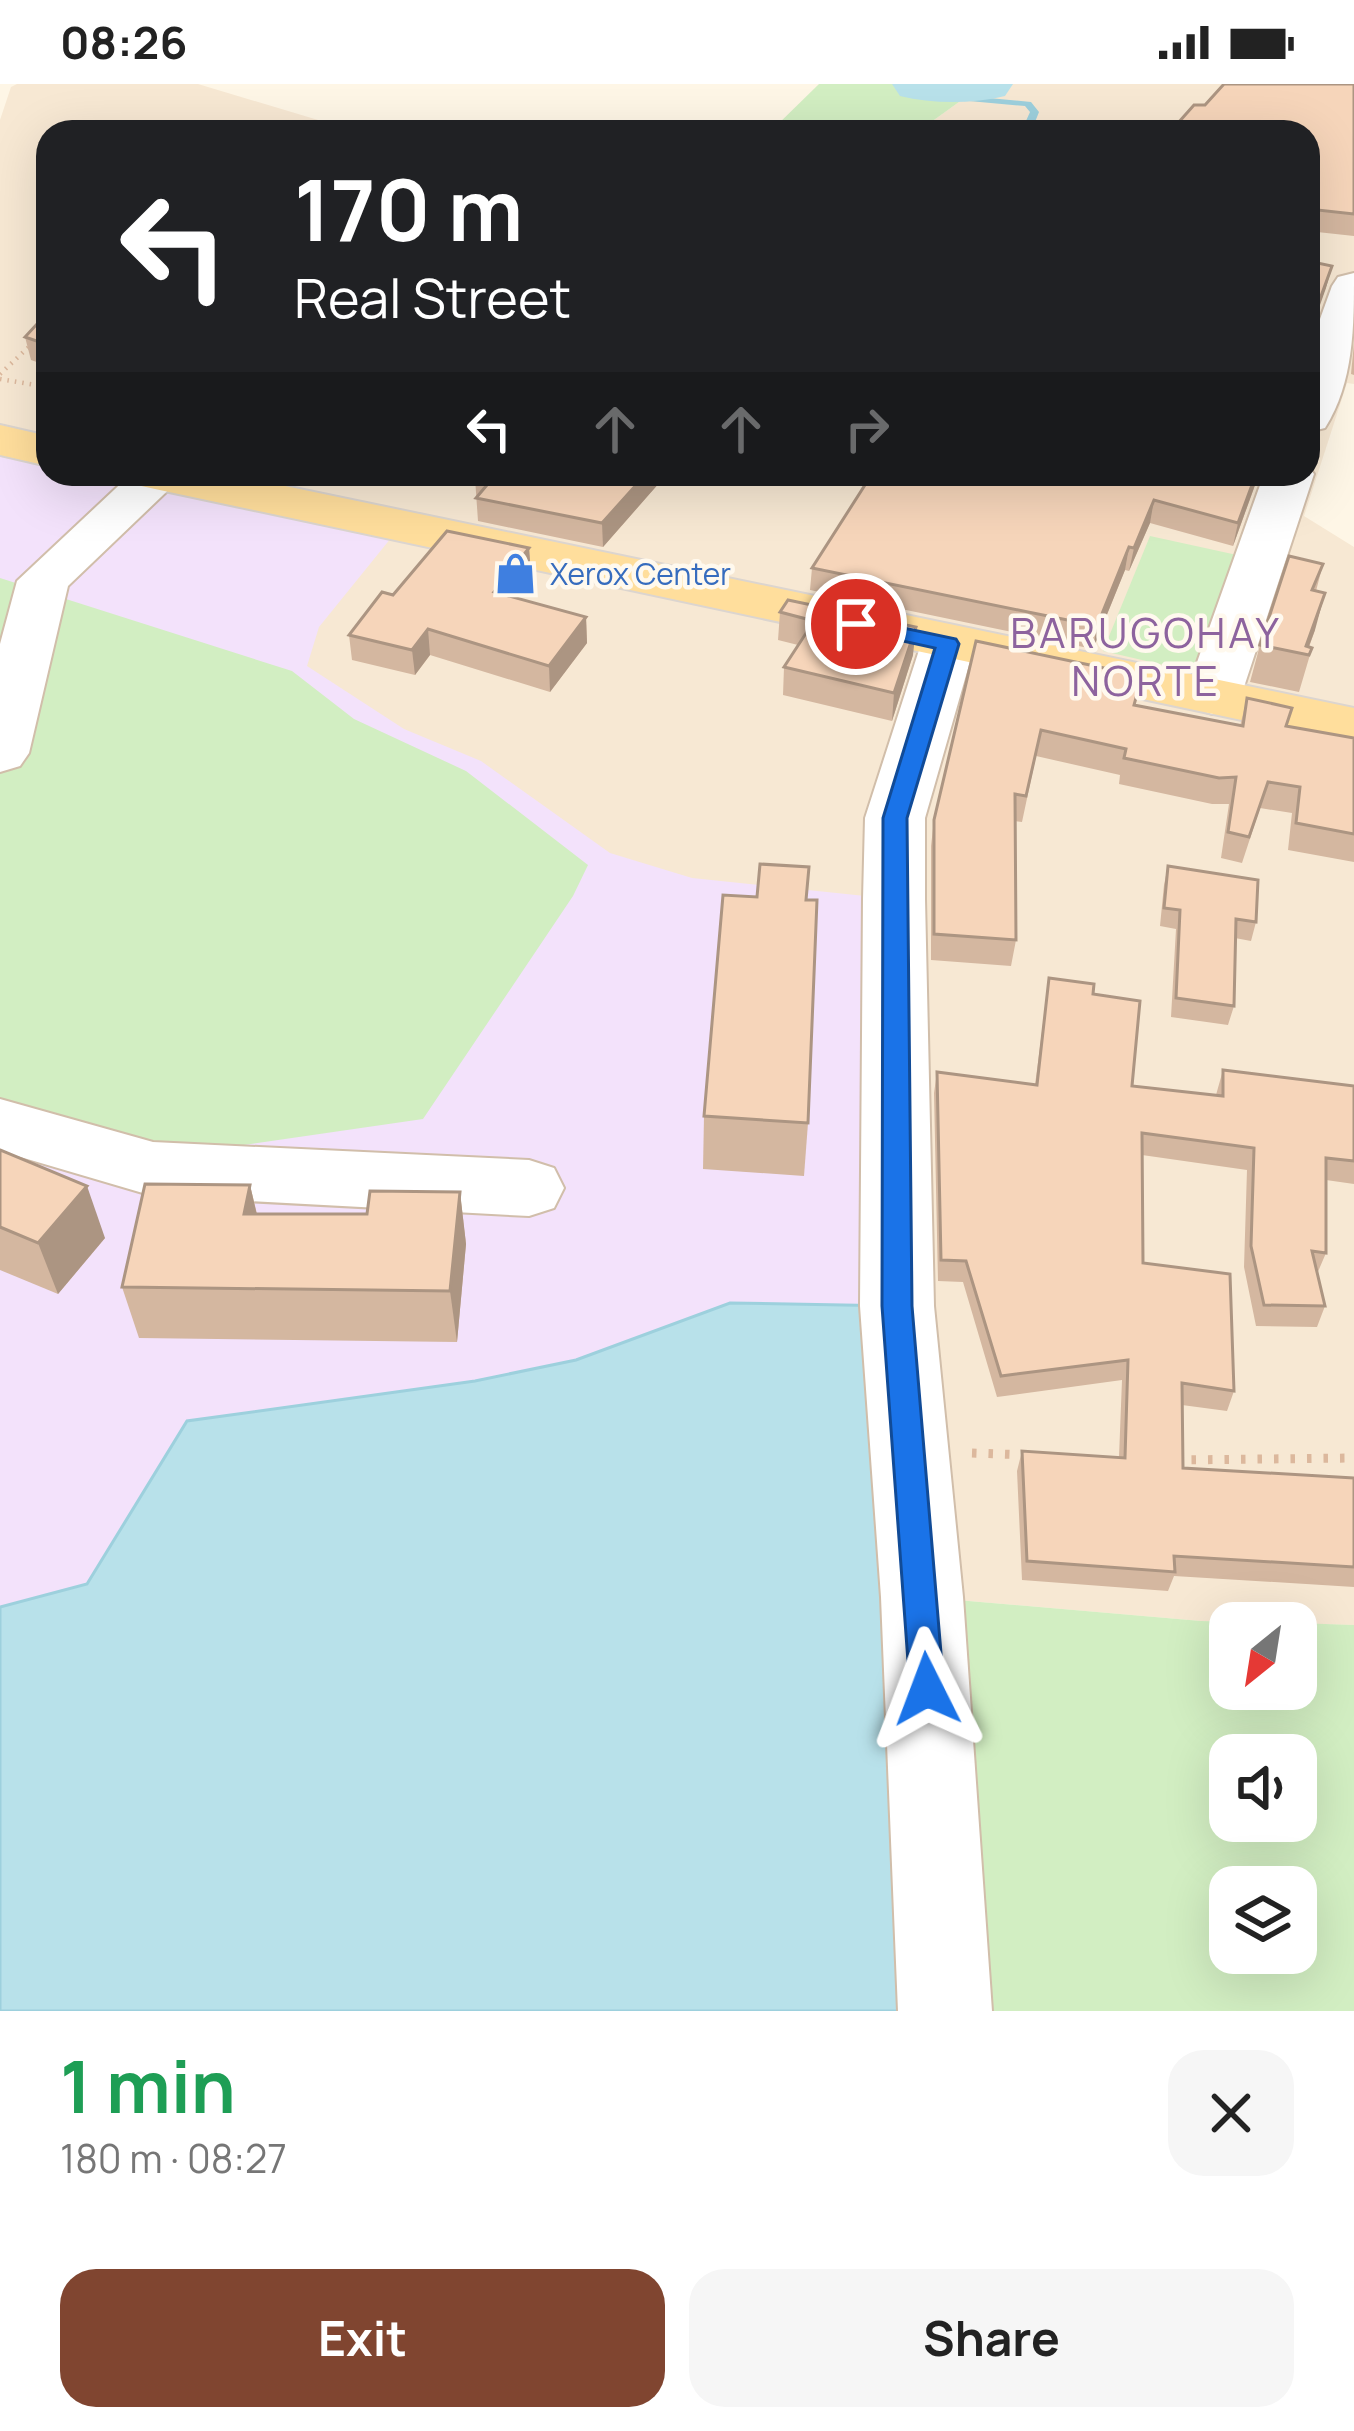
<!DOCTYPE html>
<html lang="en">
<head>
<meta charset="utf-8">
<style>
	:root { --surface:#fff; --page:#f6f6f6; --text:#222; --muted:#767676; --accent:#804530 }
	body { margin:0; font-family:Manrope,sans-serif; background:var(--page); color:var(--text); height:100vh; display:flex; flex-direction:column; font-size:45px; white-space:nowrap }
	* { box-sizing:border-box; margin:0 }
	p { font-size:39px; color:var(--muted) }
	.icon { flex:none; width:66px; height:66px; fill:none; stroke:currentColor; stroke-width:2; stroke-linecap:round; stroke-linejoin:round }
	.map { position:relative; height:1927px; overflow:hidden }
	.side { display:flex; flex-direction:column; background:var(--surface); flex:1 }
	.side>* { flex:none }
	.top-card { position:absolute; left:36px; top:36px; width:1284px; height:366px; border-radius:36px; box-shadow:0 12px 48px #0002; background:#202124; color:#fff; overflow:hidden }
	.needle { width:78px; rotate:210deg }
	.tools { position:absolute; left:1209px; top:1518px; display:grid; gap:24px }
	.tools a { display:grid; place-items:center; width:108px; height:108px; border-radius:24px; background:var(--surface); box-shadow:0 12px 48px #0002; font-size:60px }
	.pin { position:absolute; display:grid; place-items:center; width:102px; height:102px; color:#fff; margin:-51px; border:6px solid #fff; border-radius:50%; box-shadow:0 3px 12px #0007 }
	.me { position:absolute; width:132px; margin:-66px; rotate:357deg; stroke-linejoin:round; filter:drop-shadow(0 0 9px #0008) }
	.turn { display:flex; align-items:center; gap:42px; height:252px; padding:0 60px; font-size:54px }
	.turn .icon { width:156px; height:156px; stroke-width:2.5 }
	.turn b { display:block; font-size:84px; line-height:102px }
	.lanes { display:flex; align-items:center; height:114px; padding:0 60px; background:#0003; justify-content:center; gap:60px; direction:ltr }
	.lanes .off { opacity:.35 }
	.round { display:grid; place-items:center; flex:none; width:126px; height:126px; border-radius:36px; background:var(--page) }
	.overview { display:flex; align-items:center; justify-content:space-between; height:204px; padding:0 60px }
	h1 { font-size:72px; font-weight:700; line-height:90px; color:#1e9e55 }
	.primary-button { display:flex; gap:24px; margin-top:auto; padding:24px 60px }
	.primary-button a { flex:1; height:138px; border-radius:36px; background:var(--accent); color:#fff; font-size:48px; font-weight:700; line-height:138px; text-align:center }
	.primary-button a+a { background:var(--page); color:var(--text) }
	.status { display:flex; justify-content:space-between; align-items:center; height:84px; padding:0 60px; background:var(--surface); direction:ltr }
	.status svg { height:33px; fill:currentColor }
	.map>svg:first-child { display:block }
	.residential { fill:#f7e8d3 }
	.education { fill:#f3e2fb }
	.green { fill:#d2eec2; fill-rule:evenodd }
	.water { fill:#b8e1ea; stroke:#9dd0dd; stroke-width:3 }
	.lines { fill:none; stroke-linecap:round; stroke-linejoin:round }
	.stream { fill:#9dd0dd; fill-rule:evenodd }
	.river { fill:#b8e1ea; fill-rule:evenodd }
	.minor-casing { stroke:#d1beaa; stroke-width:4 }
	.major-casing { stroke:#dcd5cf; stroke-width:4 }
	.path-far1 { stroke:#dcb89d; stroke-width:4.5; stroke-dasharray:1.5 6; stroke-linecap:butt }
	.path { stroke:#dcb89d; stroke-width:9; stroke-dasharray:4.5 12; stroke-linecap:butt }
	.minor { fill:#fff; fill-rule:evenodd }
	.major { fill:#ffde9c; fill-rule:evenodd }
	.wall { fill:#d4b7a0 }
	.shaded-wall { fill:#ac9582 }
	.building { fill:#f6d5ba; stroke:#ac9582; stroke-width:3 }
	.route { fill:#1a73e8; stroke:#114b97; stroke-width:3 }
	.labels { text-anchor:middle; dominant-baseline:central; stroke-width:9; stroke-linejoin:round; paint-order:stroke }
	.far-shop-label { font-size:30px; fill:#366cbe; stroke:#fff9ee; text-anchor:start }
	.quarter-label { font-size:42px; letter-spacing:3px; fill:#8d639e; stroke:#fff9ee }
</style>
</head>
<body>
<div class="status"><b>08:26</b><svg viewBox="0 0 49 12"><path d="M0 12V9h3v3zM5 12V6h3v6zM10 12V3h3v9zM15 12V0h3v12zM26 1h20v11H26zM47 4h2v5h-2z"/></svg></div>
<div class="map">
<svg width="1354" height="1927" viewBox="0 0 1354 1927">
	<rect width="100%" height="100%" fill="#fef6e6"/>
	<polygon class="residential" points="17,0 198,0 358,48 48,48 48,390 1308,390 1308,48 770,48 927,41 984,0 1354,0 1354,300 1347,299 1304,432 1354,463 1354,1541 1201,1537 922,1513 730,1219 576,1276 475,1297 187,1337 87,1500 0,1523 0,36 11,3"/>
	<polygon class="education" points="0,368 48,379 48,390 99,390 391,454 319,543 307,582 404,645 481,677 610,769 692,794 894,815 897,1222 730,1219 576,1276 475,1297 187,1337 87,1500 0,1523"/>
	<g class="green">
		<polygon points="819,0 984,0 927,41 771,47"/>
		<polygon points="1150,452 1237,471 1194,588 1103,567"/>
		<polygon points="0,494 292,587 354,635 466,687 588,781 573,812 423,1035 195,1068 49,1034 0,1016"/>
		<path d="M 922,1513 L 1201,1537 L 1293,1539 L 1230,1539 L 1230,1605 L 1296,1605 L 1296,1539 L 1354,1541 L 1354,1927 L 945,1927 ZM 1230,1671 L 1296,1671 L 1296,1737 L 1230,1737 ZM 1230,1803 L 1296,1803 L 1296,1869 L 1230,1869 Z"/>
	</g>
	<polygon class="water" points="730,1219 897,1222 945,1927 0,1927 0,1523 87,1500 187,1337 475,1297 576,1276"/>
	<g class="lines">
		<polygon class="stream" points="979,0 986,2 978,13 1031,18 1039,28 1031,48 1021,48 1030,28 1025,22 969,17 968,15"/>
		<path class="river" d="M 892,0 L 1013,0 L 1005,12 C 972,20 933,20 900,12 Z"/>
		<defs>
			<g id="minor">
				<path d="M 1354,189 C 1354,242 1354,298 1325,344 L 1308,348 L 1308,268 L 1332,202 L 1338,193 Z"/>
				<polygon points="1308,382 1314,390 1241,612 1233,624 1213,630 1193,624 1185,612 1264,390 1308,390"/>
				<polygon points="131,390 184,391 68,502 29,669 20,682 0,688 0,560 17,497"/>
				<polygon points="948,543 967,548 975,560 925,734 925,815 934,1222 963,1513 992,1927 898,1927 881,1513 860,1222 863,815 865,734 921,560 929,548"/>
				<polygon points="0,1015 153,1058 529,1076 554,1084 564,1104 554,1124 529,1132 153,1112 0,1067"/>
			</g>
			<g id="major">
				<polygon points="0,341 48,352 48,382 0,371"/>
				<polygon points="130,390 227,390 1354,624 1354,660 155,405 137,401"/>
			</g>
		</defs>
		<use href="#minor" class="minor-casing"/>
		<use href="#major" class="major-casing"/>
		<g class="path-far1">
			<polyline points="0,290 48,245"/>
			<polyline points="0,295 48,303"/>
		</g>
		<g class="path">
			<polyline points="972,1369 1028,1371"/>
			<polyline points="1175,1376 1354,1374"/>
		</g>
		<use href="#minor" class="minor"/>
		<use href="#major" class="major"/>
	</g>
	<g class="wall">
		<polygon points="1354,0 1354,152 1308,147 1308,48 1205,21"/>
		<polygon points="48,228 48,282 31,276 25,253"/>
		<polygon points="1354,259 1354,291 1351,290"/>
		<polygon points="456,390 667,390 603,463 478,437 475,394"/>
		<polygon points="872,390 1259,390 1233,462 1150,439 1129,487 1125,486 1093,565 810,506 812,484"/>
		<polygon points="529,464 531,490 512,513 586,533 587,559 550,608 430,571 415,591 352,576 349,551"/>
		<polygon points="1323,480 1316,507 1315,546 1309,563 1312,564 1299,608 1250,598 1260,561"/>
		<polygon points="788,516 913,571 892,637 783,611 784,583 798,561 778,556 780,528"/>
		<polygon points="976,557 1136,622 1240,642 1247,614 1287,642 1354,654 1354,778 1288,766 1292,729 1260,724 1242,779 1221,774 1229,720 1212,720 1119,700 1120,691 1036,672 1022,738 1015,737 1016,856 1011,882 931,876 931,762 934,736"/>
		<polygon points="1168,782 1256,838 1251,857 1235,854 1234,922 1228,941 1171,933 1176,845 1160,842 1164,801"/>
		<polygon points="807,816 808,1039 804,1092 703,1085 704,1032"/>
		<polygon points="1049,894 1093,910 1132,1002 1216,1011 1223,986 1354,1002 1354,1100 1326,1096 1326,1169 1317,1190 1325,1222 1317,1243 1256,1242 1244,1183 1247,1086 1142,1071 1143,1179 1234,1307 1227,1327 1182,1321 1183,1384 1354,1394 1354,1503 1174,1492 1168,1507 1022,1496 1017,1387 1022,1367 1119,1373 1122,1296 997,1313 963,1198 938,1197 934,1009 937,988 1035,1001"/>
		<polygon points="0,1066 105,1154 58,1210 0,1186"/>
		<polygon points="250,1101 257,1130 367,1130 460,1108 466,1160 457,1258 139,1254 122,1203"/>
	</g>
	<g class="shaded-wall">
		<polygon points="1332,182 1326,204 1308,255 1308,249"/>
		<polygon points="646,390 667,390 603,463 602,439"/>
		<polygon points="1256,390 1259,390 1233,462 1238,439"/>
		<polygon points="1154,416 1150,439 1129,487 1134,464"/>
		<polygon points="1129,463 1125,486 1093,565 1097,542"/>
		<polygon points="529,464 531,490 496,533 494,508"/>
		<polygon points="1325,509 1315,546 1306,570 1304,570"/>
		<polygon points="586,533 587,559 550,608 549,582"/>
		<polygon points="916,543 913,571 892,637 894,609"/>
		<polygon points="428,545 430,571 415,591 412,566"/>
		<polygon points="250,1101 262,1153 244,1130"/>
		<polygon points="87,1102 105,1154 58,1210 38,1159"/>
		<polygon points="460,1108 466,1160 457,1258 450,1207"/>
	</g>
	<g class="building">
		<polygon points="1224,0 1354,0 1354,130 1308,125 1308,48 1170,48 1194,21 1205,21"/>
		<polygon points="1308,177 1332,182 1309,245 1308,294"/>
		<polygon points="48,228 48,261 25,253"/>
		<polygon points="475,390 646,390 602,439 476,414 492,395"/>
		<polygon points="872,390 1256,390 1238,439 1154,416 1134,464 1129,463 1097,542 812,484"/>
		<polygon points="447,447 529,464 494,508 586,533 549,582 428,545 412,566 349,551 382,508 393,511"/>
		<polygon points="1289,472 1323,480 1312,506 1325,509 1306,562 1312,564 1309,571 1260,561"/>
		<polygon points="788,516 916,543 894,609 784,583 814,537 780,528"/>
		<polygon points="976,557 1142,592 1134,621 1243,642 1247,614 1292,624 1286,642 1354,654 1354,750 1296,739 1300,703 1268,698 1249,753 1228,748 1236,693 1219,694 1124,674 1126,665 1041,646 1026,712 1015,710 1016,856 934,850 934,736"/>
		<polygon points="760,780 809,783 806,816 817,816 808,1039 704,1032 723,811 757,813"/>
		<polygon points="1168,782 1258,796 1256,838 1236,835 1234,922 1176,914 1180,826 1164,824"/>
		<polygon points="1049,894 1094,900 1093,910 1140,917 1132,1002 1223,1012 1223,986 1354,1002 1354,1077 1326,1074 1326,1169 1312,1167 1325,1222 1264,1221 1251,1162 1254,1064 1142,1049 1143,1179 1230,1190 1234,1307 1182,1299 1183,1384 1354,1394 1354,1483 1174,1472 1175,1488 1027,1477 1022,1367 1125,1374 1128,1276 1001,1292 966,1177 941,1176 937,988 1037,1001"/>
		<polygon points="0,1066 87,1102 38,1159 0,1143"/>
		<polygon points="145,1100 250,1101 244,1130 367,1130 370,1107 460,1108 450,1207 122,1203"/>
	</g>
	<polygon class="route" points="856,534 956,555 959,560 907,734 912,1222 944,1605 939,1617 927,1622 915,1617 910,1605 882,1222 883,734 935,564 848,545 845,540"/>
	<defs>
		<symbol id="shop-bare" viewBox="-9 -9 18 18"><path d="M-5-2.5h2.3a2.7 3.5 0 0 1 5.4 0H5L5.5 6h-11ZM-1.5-2.5h3a1.5 2.3 0 0 0-3 0Z" fill="#3f7fe0" stroke="#fff9ee" stroke-width="2.5" paint-order="stroke"/></symbol>
	</defs>
	<g fill-rule="evenodd">
		<use href="#shop-bare" x="486" y="460" width="59" height="59"/>
	</g>
	<g class="labels">
		<g class="far-shop-label">
			<text x="550" y="489">Xerox Center</text>
		</g>
		<g class="quarter-label">
			<text x="1146" y="548">BARUGOHAY<tspan x="1146" dy="48">NORTE</tspan></text>
		</g>
	</g>
</svg>
<div class="tools">
<a><svg class="needle" viewBox="-14 -14 28 28"><path d="M0-13l5 13h-10z" fill="#e53935"/><path d="M0 13l5-13h-10z" fill="#767676"/></svg></a>
<a><svg class="icon" aria-label="sound" viewBox="0 0 24 24"><path d="M4 9h4l5-4v14l-5-4H4zM17 9q2 3 0 6"/></svg></a>
<a><svg class="icon" aria-label="layers" viewBox="0 0 24 24"><path d="M12 4l9 5-9 5-9-5zM3 14l9 5 9-5"/></svg></a>
</div>
<div class="pin" style="left:856px;top:540px;background:#d93025"><svg class="icon" aria-label="arrive" viewBox="0 0 24 24"><path d="M6 21V4h12l-3 4 3 4H6"/></svg></div>
<svg class="me" style="left:927px;top:1605px" viewBox="-20 -20 40 40"><path d="M0-17L14 15 0 8-14 15z" fill="#1a73e8" stroke="#fff" stroke-width="4"/></svg>
<div class="top-card">
<div class="turn"><svg class="icon" aria-label="left" viewBox="0 0 24 24"><path d="M17 20v-9H6M10 6l-5 5 5 5"/></svg><div><b>170 m</b>Real Street</div></div>
<div class="lanes"><svg class="icon" aria-label="left" viewBox="0 0 24 24"><path d="M17 20v-9H6M10 6l-5 5 5 5"/></svg><svg class="icon off" aria-label="ahead" viewBox="0 0 24 24"><path d="M12 20V5M6 11l6-6 6 6"/></svg><svg class="icon off" aria-label="ahead" viewBox="0 0 24 24"><path d="M12 20V5M6 11l6-6 6 6"/></svg><svg class="icon off" aria-label="right" viewBox="0 0 24 24"><path d="M7 20v-9h11M14 6l5 5-5 5"/></svg></div>
</div>
</div>
<section class="side">
<div class="overview"><div><h1>1 min</h1><p>180 m · 08:27</p></div><a class="round"><svg class="icon" aria-label="close" viewBox="0 0 24 24"><path d="M6 6l12 12M18 6L6 18"/></svg></a></div>
<div class="primary-button"><a>Exit</a><a>Share</a></div>
</section>
</body>
</html>
